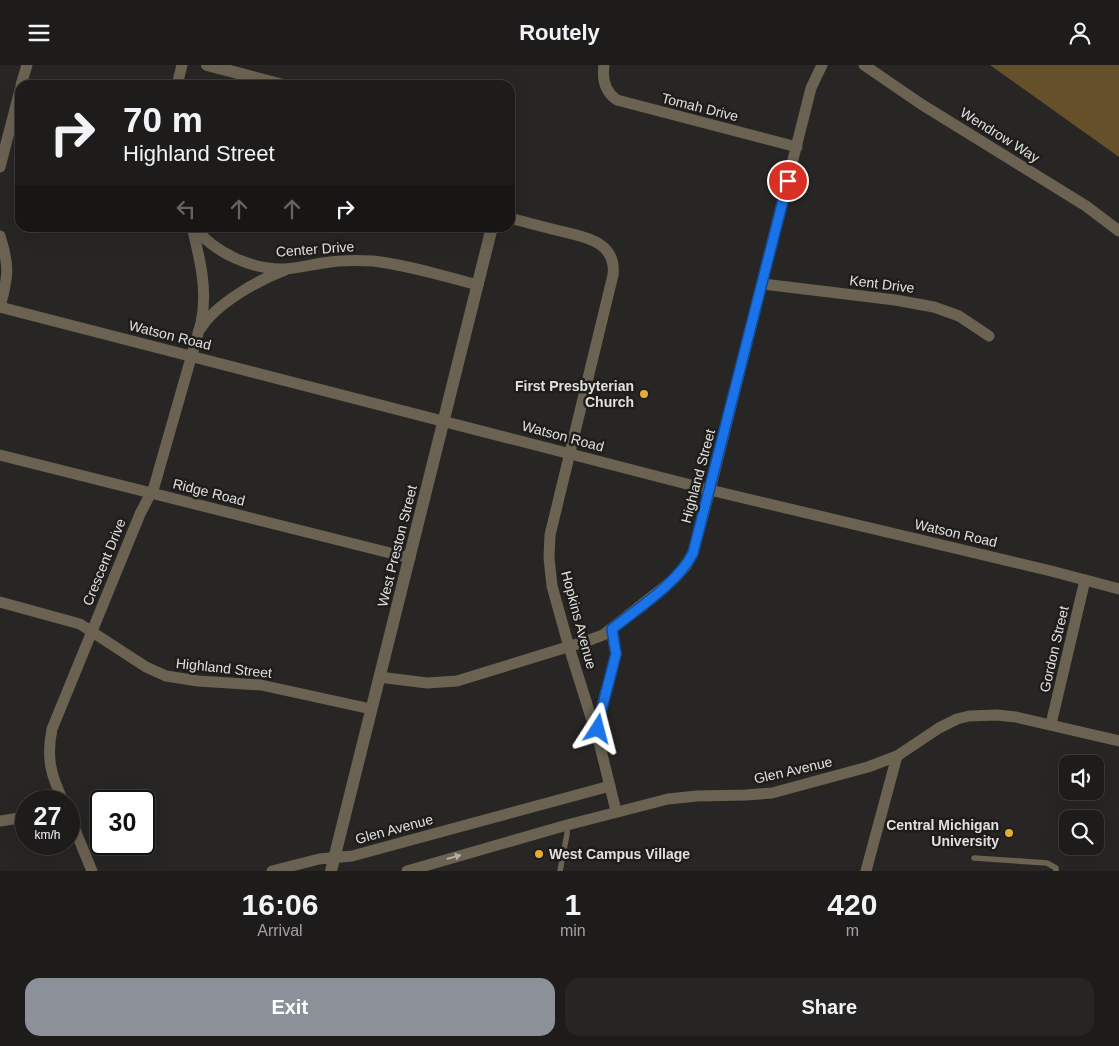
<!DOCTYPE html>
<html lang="en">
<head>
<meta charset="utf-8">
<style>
	:root { --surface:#1e1c1b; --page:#262524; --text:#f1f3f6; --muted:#a1a1a3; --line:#3c3a3a; --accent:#8c9099 }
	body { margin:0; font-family:Arial,sans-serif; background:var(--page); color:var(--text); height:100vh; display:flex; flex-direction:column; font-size:19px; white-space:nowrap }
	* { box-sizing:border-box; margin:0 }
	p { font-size:16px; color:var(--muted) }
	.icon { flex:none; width:28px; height:28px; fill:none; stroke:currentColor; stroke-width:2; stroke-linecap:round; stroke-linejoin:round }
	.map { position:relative; height:806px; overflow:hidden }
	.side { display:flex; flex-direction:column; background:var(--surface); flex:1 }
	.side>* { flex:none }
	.top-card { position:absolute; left:15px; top:15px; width:500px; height:152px; border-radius:15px; box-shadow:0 5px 20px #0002,0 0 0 1px var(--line); background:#1e1c1b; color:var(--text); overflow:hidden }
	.controls { position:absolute; left:1059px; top:690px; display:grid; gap:10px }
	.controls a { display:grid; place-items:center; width:45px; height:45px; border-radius:10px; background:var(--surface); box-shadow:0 5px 20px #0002,0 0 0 1px var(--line); font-size:25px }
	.speed { position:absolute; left:15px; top:725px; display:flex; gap:10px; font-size:25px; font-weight:700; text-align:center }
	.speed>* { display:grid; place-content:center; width:65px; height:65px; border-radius:50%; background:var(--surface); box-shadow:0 5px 20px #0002,0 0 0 1px var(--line); line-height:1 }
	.speed small { font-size:12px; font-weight:400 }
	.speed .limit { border:2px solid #111; border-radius:8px; background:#fff; color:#111 }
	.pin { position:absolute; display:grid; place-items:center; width:42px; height:42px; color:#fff; margin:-21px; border:2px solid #fff; border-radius:50%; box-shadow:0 1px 5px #0007 }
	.me { position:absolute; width:55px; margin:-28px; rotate:9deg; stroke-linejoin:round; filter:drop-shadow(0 0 4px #0008) }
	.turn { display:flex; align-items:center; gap:18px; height:105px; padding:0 25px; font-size:22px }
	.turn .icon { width:65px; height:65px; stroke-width:2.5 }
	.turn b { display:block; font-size:35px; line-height:42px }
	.lanes { display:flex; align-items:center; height:48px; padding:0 25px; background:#0003; justify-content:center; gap:25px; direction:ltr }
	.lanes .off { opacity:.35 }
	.eta { display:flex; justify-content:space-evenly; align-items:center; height:85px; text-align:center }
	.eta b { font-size:30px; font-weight:800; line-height:35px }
	.primary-button { display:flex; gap:10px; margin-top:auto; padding:10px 25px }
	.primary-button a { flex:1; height:58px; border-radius:15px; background:var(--accent); color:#fff; font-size:20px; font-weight:800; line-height:58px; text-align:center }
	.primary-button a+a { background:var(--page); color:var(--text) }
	header { display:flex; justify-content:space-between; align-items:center; height:65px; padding:0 25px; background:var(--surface); font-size:22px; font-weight:800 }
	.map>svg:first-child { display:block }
	.forest { fill:#65502a }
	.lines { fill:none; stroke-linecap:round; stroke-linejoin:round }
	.service { stroke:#6b6252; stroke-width:5.5 }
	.minor { stroke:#6b6252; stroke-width:11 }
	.tertiary { stroke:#6b6252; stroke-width:12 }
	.oneway { fill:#b2aea6 }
	.route-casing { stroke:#114b97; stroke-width:12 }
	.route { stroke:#1a73e8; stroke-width:9 }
	.poi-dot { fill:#e5ad35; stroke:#1e1d1b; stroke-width:2 }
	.labels { text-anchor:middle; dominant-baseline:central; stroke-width:5; stroke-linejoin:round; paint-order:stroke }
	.street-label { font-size:14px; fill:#e1e0de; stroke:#1e1d1b }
	.poi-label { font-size:14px; font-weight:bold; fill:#e1e0de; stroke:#1e1d1b; text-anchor:end }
</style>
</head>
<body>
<header><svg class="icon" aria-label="menu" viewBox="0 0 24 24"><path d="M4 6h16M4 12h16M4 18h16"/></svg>Routely<svg class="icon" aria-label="person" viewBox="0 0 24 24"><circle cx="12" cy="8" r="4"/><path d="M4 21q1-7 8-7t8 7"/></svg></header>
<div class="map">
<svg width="1119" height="806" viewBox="0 0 1119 806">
	<rect width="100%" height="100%" fill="#282624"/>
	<polygon class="forest" points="990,0 1119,0 1119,92"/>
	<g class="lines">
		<g class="service">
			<polyline points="974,793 1047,798 1056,803 1056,806"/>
			<polyline points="560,806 567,769 567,760"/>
		</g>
		<g class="minor">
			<path d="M 604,0 C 602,14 605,27 617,35 L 797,82"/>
			<polyline points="864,0 921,39 1086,141 1119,166"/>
			<polyline points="21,20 27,0"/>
			<polyline points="177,20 182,0"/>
			<polyline points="0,102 20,25"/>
			<path d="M 510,153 C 525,157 540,161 556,165 C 581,171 617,175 613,210 L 550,470 L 549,493 L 552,521 L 569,582 L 600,681 L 616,746"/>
			<path d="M 194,162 C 215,188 252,205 285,204 C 298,203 311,200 323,198 C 340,195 357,195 373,196 C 408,200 443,211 478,220"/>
			<path d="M 0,171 C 10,202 8,212 0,242"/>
			<polyline points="763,219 895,235 934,242 959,251 989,271"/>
			<polyline points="0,242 710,425 1051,506 1119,524"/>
			<path d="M 201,263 C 216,239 258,215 285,205"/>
			<polyline points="0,390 410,493"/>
			<polyline points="0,537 80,559 146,602 166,611 198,616 261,620 371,644"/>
			<polyline points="379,612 427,618 457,616 587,576 603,570 674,514 686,501 693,488 710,425 811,23 822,0"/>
			<polyline points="1051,659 1085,515"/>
			<polyline points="599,667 600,649 616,589 611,564"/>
			<path d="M 63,736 C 51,710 46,693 52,664 L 140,449 L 154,422 L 201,258 C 208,226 200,194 192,162"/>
			<polyline points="69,750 92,806"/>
			<polyline points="0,756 26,752"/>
			<polyline points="272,806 319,794 352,791 610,721"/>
			<polyline points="407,806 567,760 668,734 697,731 746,730 772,728 868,702 897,691 939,663 957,654 969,651 997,650 1016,652 1119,676"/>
			<polyline points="866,806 897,691"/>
		</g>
		<g class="tertiary">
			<polyline points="207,0 283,20"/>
			<polyline points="331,806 492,162"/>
		</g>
	</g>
	<defs><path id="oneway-solid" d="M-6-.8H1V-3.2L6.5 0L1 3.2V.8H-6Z" transform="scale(1.25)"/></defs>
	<use class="oneway" href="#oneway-solid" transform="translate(454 792) rotate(-16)"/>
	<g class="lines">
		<defs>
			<path id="route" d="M 598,664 L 602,643 L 616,589 L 612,564 C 638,543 678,518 693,488 L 788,116"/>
		</defs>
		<use href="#route" class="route-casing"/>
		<use href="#route" class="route"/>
	</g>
	<g class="poi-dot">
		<circle cx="644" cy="329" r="5"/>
		<circle cx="1009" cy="768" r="5"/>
		<circle cx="539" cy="789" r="5"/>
	</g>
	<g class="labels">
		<g class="street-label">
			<text transform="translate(700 42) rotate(14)">Tomah Drive</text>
			<text transform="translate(1000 70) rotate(32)">Wendrow Way</text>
			<text transform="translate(315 184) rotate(-4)">Center Drive</text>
			<text transform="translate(882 219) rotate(7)">Kent Drive</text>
			<text transform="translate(170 270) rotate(14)">Watson Road</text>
			<text transform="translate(563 371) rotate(15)">Watson Road</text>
			<text transform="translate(698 411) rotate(-75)">Highland Street</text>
			<text transform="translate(209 427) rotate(14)">Ridge Road</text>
			<text transform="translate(956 468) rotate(13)">Watson Road</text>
			<text transform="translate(397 481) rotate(-76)">West Preston Street</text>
			<text transform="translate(104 497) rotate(-68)">Crescent Drive</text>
			<text transform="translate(579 555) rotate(75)">Hopkins Avenue</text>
			<text transform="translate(1054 584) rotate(-77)">Gordon Street</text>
			<text transform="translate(224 603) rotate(6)">Highland Street</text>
			<text transform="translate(793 705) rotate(-13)">Glen Avenue</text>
			<text transform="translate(394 764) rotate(-15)">Glen Avenue</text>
		</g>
		<g class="poi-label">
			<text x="634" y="321">First Presbyterian<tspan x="634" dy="16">Church</tspan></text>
			<text x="999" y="760">Central Michigan<tspan x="999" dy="16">University</tspan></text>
			<text x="549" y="789" text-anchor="start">West Campus Village</text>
		</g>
	</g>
</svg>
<div class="controls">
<a><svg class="icon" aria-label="sound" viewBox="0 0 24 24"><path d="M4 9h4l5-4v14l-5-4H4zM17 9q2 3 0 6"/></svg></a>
<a><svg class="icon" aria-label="search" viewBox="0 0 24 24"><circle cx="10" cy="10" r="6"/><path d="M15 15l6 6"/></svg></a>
</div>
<div class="speed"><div>27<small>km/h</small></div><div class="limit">30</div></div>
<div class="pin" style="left:788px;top:116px;background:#d93025"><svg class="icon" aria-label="arrive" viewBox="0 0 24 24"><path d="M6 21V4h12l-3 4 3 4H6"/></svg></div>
<svg class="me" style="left:598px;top:664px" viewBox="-20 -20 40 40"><path d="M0-17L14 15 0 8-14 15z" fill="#1a73e8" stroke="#fff" stroke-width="4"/></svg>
<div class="top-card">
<div class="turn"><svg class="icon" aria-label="right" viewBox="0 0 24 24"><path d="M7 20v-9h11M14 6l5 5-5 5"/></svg><div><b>70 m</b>Highland Street</div></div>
<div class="lanes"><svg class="icon off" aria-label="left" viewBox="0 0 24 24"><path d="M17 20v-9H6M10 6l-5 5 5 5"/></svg><svg class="icon off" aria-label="ahead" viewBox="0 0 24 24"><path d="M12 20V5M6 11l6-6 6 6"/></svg><svg class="icon off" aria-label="ahead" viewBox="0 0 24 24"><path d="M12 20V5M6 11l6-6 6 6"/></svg><svg class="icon" aria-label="right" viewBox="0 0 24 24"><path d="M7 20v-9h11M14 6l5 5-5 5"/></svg></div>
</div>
</div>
<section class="side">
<div class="eta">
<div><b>16:06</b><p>Arrival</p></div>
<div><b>1</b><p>min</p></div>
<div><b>420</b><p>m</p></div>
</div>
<div class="primary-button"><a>Exit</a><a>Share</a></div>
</section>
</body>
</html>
